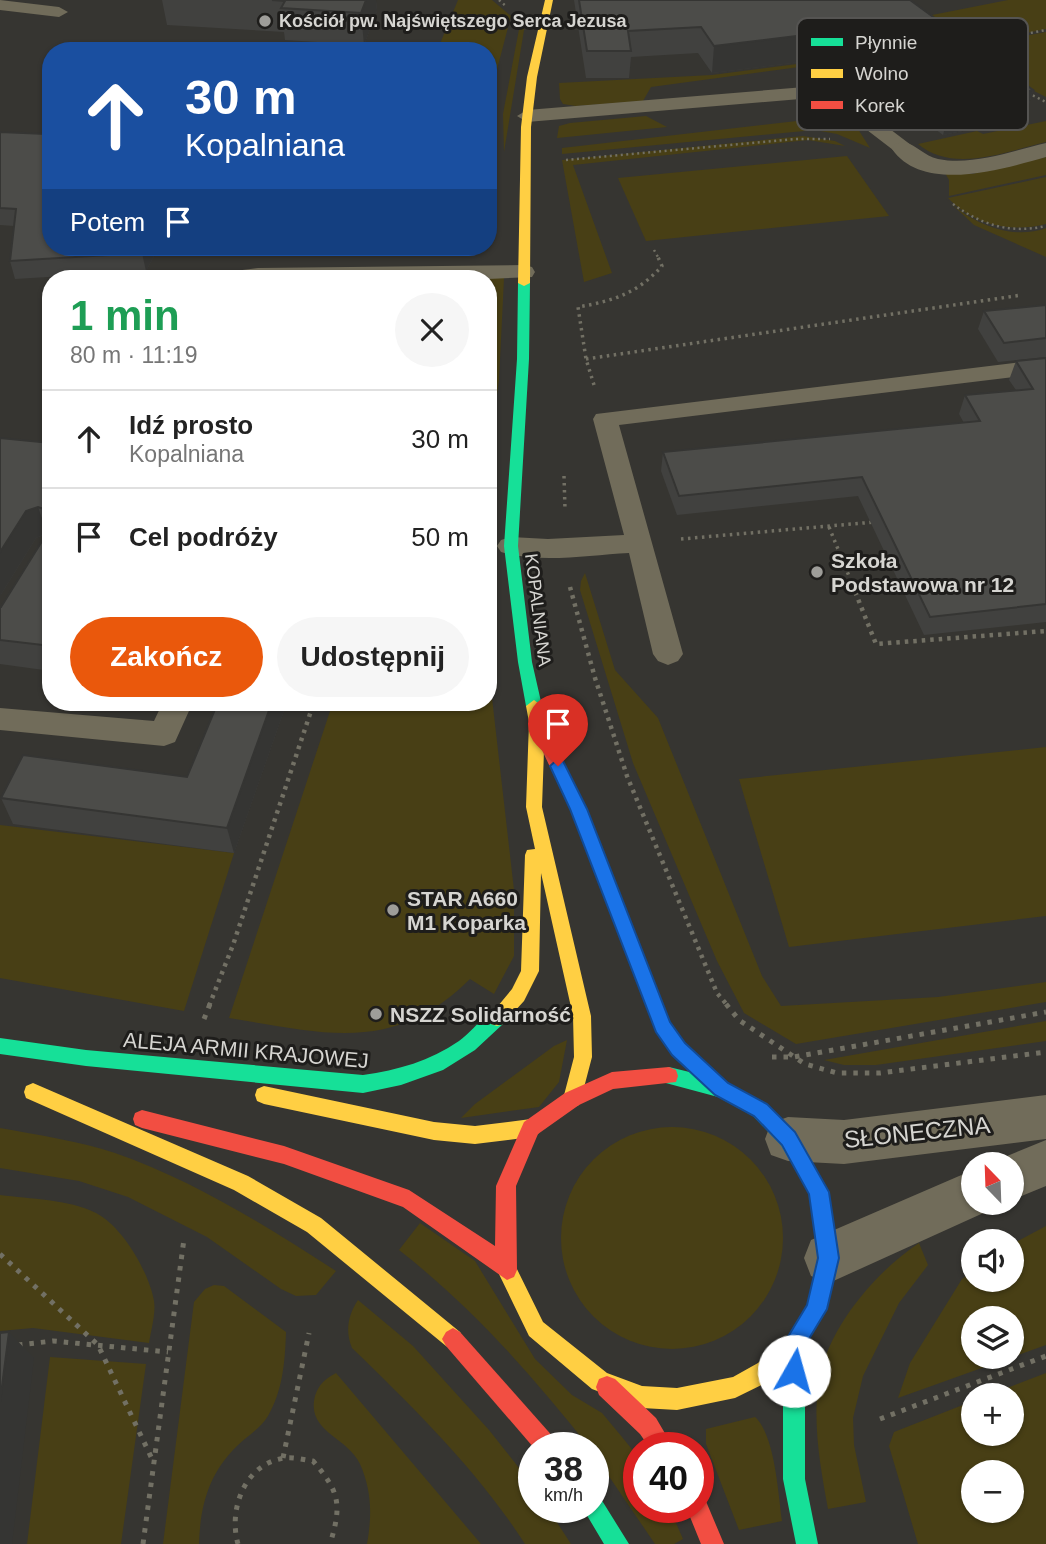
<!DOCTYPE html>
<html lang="pl">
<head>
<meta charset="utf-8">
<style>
	:root { --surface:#fff; --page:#f6f6f6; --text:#222; --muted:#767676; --line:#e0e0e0; --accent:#ea580c }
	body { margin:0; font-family:Helvetica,sans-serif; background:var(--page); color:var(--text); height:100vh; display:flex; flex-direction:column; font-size:26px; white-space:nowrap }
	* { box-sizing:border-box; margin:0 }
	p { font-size:23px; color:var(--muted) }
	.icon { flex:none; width:38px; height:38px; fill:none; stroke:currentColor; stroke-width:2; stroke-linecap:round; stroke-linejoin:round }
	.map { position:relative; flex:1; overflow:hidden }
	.sheet { position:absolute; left:42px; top:270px; width:455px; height:441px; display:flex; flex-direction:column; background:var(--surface); border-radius:28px; box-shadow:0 2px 5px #0004 }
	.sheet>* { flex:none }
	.banner { position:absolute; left:42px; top:42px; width:455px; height:214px; border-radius:28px; box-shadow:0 2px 5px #0004; background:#1a4fa0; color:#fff; overflow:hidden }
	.needle { width:46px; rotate:337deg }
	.buttons { position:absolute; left:961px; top:1152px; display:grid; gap:14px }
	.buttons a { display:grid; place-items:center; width:63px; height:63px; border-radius:50%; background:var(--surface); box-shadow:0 2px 5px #0004; font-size:35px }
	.speed { position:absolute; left:518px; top:1432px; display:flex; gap:14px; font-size:35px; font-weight:700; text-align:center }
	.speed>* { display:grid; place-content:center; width:91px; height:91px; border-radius:50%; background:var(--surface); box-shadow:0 2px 5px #0004; line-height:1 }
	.speed small { font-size:18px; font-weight:400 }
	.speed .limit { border:10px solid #d22; background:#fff; color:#111 }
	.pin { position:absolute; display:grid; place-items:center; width:60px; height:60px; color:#fff; margin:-72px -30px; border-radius:50% 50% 50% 0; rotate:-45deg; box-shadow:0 0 7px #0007 }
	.pin .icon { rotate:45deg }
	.me { position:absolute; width:77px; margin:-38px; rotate:7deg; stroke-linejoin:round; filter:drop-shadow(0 0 5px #0008) }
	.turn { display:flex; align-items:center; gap:24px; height:147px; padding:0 28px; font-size:32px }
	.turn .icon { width:91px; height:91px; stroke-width:2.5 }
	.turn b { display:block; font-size:49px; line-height:60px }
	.then { display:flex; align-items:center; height:66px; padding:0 28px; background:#0003; gap:14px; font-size:26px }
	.round { display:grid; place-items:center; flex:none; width:74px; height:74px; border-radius:37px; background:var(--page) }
	.headline { display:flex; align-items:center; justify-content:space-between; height:119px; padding:0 28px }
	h1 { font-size:42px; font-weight:600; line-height:52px; color:#1e9e55 }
	.action { display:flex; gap:14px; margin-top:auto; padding:14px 28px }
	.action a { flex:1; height:80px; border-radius:42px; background:var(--accent); color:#fff; font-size:28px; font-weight:600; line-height:80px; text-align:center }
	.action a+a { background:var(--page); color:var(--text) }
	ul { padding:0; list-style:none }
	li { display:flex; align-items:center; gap:21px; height:98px; padding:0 28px; border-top:2px solid var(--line) }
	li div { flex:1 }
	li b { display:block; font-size:26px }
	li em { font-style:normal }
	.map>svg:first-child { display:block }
	.green { fill:#483f15; fill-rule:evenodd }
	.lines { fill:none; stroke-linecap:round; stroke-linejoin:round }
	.path-far3 { stroke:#727064; stroke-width:2.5; stroke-dasharray:2 3.5; stroke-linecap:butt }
	.path-far2 { stroke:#727064; stroke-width:3.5; stroke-dasharray:2.5 4.5; stroke-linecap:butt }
	.path-far1 { stroke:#727064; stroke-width:4.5; stroke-dasharray:3.5 5; stroke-linecap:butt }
	.path { stroke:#727064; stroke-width:5; stroke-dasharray:4.5 7; stroke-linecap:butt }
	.lane { fill:#716c5a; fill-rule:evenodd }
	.street { fill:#716c5a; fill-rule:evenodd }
	.fast { fill:#16e098; fill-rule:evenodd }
	.slow { fill:#ffcf43; fill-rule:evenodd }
	.jam { fill:#f24e42; fill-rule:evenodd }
	.wall { fill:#41413f }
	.shaded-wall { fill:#353533 }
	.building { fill:#4c4c49; stroke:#353533; stroke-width:2 }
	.route { fill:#1a73e8; stroke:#114b97; stroke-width:2 }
	.poi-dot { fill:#9e9d99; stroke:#1e1d1b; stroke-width:2.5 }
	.labels { text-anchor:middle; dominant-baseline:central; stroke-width:6; stroke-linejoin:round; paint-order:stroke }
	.far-poi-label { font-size:18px; font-weight:bold; fill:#d6d5d1; stroke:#1e1d1b; text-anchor:start }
	.far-street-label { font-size:18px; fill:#d6d5d1; stroke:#1e1d1b }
	.poi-label { font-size:21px; font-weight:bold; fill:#d6d5d1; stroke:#1e1d1b; text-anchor:start }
	.street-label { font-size:21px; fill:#d6d5d1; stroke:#1e1d1b }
	.near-street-label { font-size:24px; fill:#d6d5d1; stroke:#1e1d1b }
	.key { fill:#1e1d1b; stroke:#555452; stroke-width:2 }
	.key-label { font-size:19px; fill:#d6d5d1 }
</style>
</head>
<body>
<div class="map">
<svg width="1046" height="1544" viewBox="0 0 1046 1544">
	<rect width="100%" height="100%" fill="#363531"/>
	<g class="green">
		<polygon points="458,0 492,0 511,16 494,81 490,107 488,51 437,51"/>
		<path d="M 1008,0 L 1046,0 L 1046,29 C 1018,34 984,45 956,36 C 944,33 932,23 922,17 Z"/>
		<polygon points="520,24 525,24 504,152 503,114"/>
		<polygon points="1046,32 1046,97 1000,74 992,58 999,44 997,41"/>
		<polygon points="813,62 814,65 651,87 643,101 576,106 563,104 560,99 559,83 712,75"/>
		<polygon points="849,115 870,148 837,134 815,130 562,154 562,148"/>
		<polygon points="646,116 667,127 557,138 559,126 570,123"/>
		<path d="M 1046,121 L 1046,142 C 1007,151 953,174 918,144 L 977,131 L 983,134 Z"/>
		<polygon points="803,136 835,141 845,146 808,140 573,165 612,273 584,282 562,160"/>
		<polygon points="847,156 889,216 646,241 618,178"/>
		<polygon points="1046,157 1046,175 949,196 949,180 945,173 972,174"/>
		<path d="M 1046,177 L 1046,224 C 1011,233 973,225 948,198 Z"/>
		<path d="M 945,198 C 971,223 1011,241 1046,228 L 1046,257 L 974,225 Z"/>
		<polygon points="488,278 504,278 499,380 488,462"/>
		<polygon points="585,573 615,670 658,718 762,976 781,1006 938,997 1046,982 1046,1002 796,1044 744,1013 717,961 633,763 580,590 581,581"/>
		<path d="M 488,663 L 514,890 L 514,956 L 494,994 L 470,979 C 394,1055 324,1033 229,1018 L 333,702 L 488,702 Z"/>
		<polygon points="1046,747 1046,916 789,947 739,779"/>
		<polygon points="0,825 234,853 184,1011 0,978"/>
		<polygon points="1046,1021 1046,1041 876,1065 844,1065 824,1060"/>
		<polygon points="567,1040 559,1082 539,1107 461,1118 475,1104 554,1046"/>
		<circle cx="672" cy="1238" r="111"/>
		<path d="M 0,1128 C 38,1135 79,1141 115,1153 C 195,1181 266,1226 336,1271 L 316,1295 L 296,1296 L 281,1289 L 207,1237 L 128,1197 L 79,1181 L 0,1168 Z"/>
		<path d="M 0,1195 C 30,1199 68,1199 96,1213 C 122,1226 149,1272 154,1301 C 156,1313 151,1330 149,1343 L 33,1328 L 0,1331 Z"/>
		<path d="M 420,1223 L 475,1261 L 535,1359 L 572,1395 L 602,1413 L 622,1437 L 639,1458 L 639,1507 L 669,1507 L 683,1539 L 674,1544 L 655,1544 L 593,1453 L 593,1447 L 589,1447 C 532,1375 472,1307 399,1250 Z"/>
		<path d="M 1046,1226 L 1046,1345 L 898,1398 L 910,1363 L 962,1279 L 973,1271 L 973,1279 L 1012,1279 L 1012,1244 ZM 973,1318 L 1012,1318 L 1012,1356 L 973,1356 Z"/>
		<path d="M 919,1243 L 928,1265 L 899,1303 L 863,1376 L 853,1418 L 854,1445 L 866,1502 L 828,1509 C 821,1470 813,1428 818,1387 C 824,1332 874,1273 919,1243 Z"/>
		<path d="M 214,1285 L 224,1286 L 286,1332 C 285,1361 283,1390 268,1416 C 259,1430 248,1435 237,1446 C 209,1473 200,1506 199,1544 L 163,1544 L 194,1302 L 205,1289 Z"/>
		<path d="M 358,1300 L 413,1346 L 489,1430 L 534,1487 L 534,1507 L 547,1507 L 571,1544 L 525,1544 C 478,1471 414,1408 352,1348 C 345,1331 348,1315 358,1300 Z"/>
		<polygon points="50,1357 146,1364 121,1544 27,1544"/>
		<path d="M 336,1373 L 481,1544 L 367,1544 C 372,1516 372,1491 360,1464 C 347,1436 306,1432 315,1396 C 319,1384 325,1379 336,1373 Z"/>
		<path d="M 1046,1373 L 1046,1544 L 918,1544 L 889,1446 L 894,1432 L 973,1401 L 973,1433 L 1012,1433 L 1012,1395 L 989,1395 ZM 973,1472 L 1012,1472 L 1012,1510 L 973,1510 Z"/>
		<path d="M 755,1417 C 775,1435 778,1493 782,1521 L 739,1530 L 706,1444 L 706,1429 Z"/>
	</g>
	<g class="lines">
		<g class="path-far3">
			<polyline points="499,0 507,7"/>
			<polyline points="960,40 993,40 1046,30"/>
			<polyline points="977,57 992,40"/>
			<polyline points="1028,93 1046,102"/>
			<polyline points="566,160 796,139 830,139"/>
			<path d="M 953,204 C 981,225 1011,234 1046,226"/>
			<polyline points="654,250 658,257"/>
		</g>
		<g class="path-far2">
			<polyline points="586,359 1022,295"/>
			<path d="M 594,385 L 586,359 L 578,307 C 613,301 638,293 662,266 L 657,255"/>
			<polyline points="564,476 565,509"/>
			<polyline points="829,527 853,586"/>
			<polyline points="681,539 875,522"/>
		</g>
		<g class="path-far1">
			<polyline points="852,584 876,644 1046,631"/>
			<polyline points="570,587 595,678 627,776 717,993 728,1006"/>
			<polyline points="209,1006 233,945 314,702"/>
		</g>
		<g class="path">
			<polyline points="726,1004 739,1020 805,1064 837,1073 880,1073 1046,1052"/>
			<polyline points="204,1019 210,1004"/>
			<polyline points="772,1057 794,1057 1046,1012"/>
			<polyline points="0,1254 98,1345 153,1461"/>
			<polyline points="18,1345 53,1341 168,1352"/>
			<polyline points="880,1419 1046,1356"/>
			<polyline points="283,1458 309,1333"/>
			<polyline points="143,1544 184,1239"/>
			<path d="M 238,1544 C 228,1509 245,1463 285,1458 C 294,1457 304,1460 313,1461 C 340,1492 342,1505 330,1544"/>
		</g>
		<g class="lane">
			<polygon points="0,0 59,7 68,12 59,17 0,10"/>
			<polygon points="818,47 827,52 837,89 911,145 914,149 911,153 897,153 824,97 527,122 517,116 527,110 817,86 809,52"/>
			<polygon points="524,265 532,267 535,272 532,277 488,279 216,278 219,273 258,268"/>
			<path d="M 1046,359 L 1046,373 L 619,425 L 683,654 L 678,661 L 668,665 L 658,661 L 653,654 L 629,553 C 588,555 541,564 501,552 L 497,546 L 501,540 L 511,537 L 548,539 L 624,535 L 593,419 L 596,414 Z"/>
			<polygon points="163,702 193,702 175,742 164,746 0,730 0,708 154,721"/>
		</g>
		<g class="street">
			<path d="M 904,142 C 917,145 924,156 938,159 C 973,166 1012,151 1046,143 L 1046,157 C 1003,169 923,194 892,149 L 895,144 Z"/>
			<polygon points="1046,1095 1046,1139 844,1164 788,1161 771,1155 765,1139 771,1123 788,1117 844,1120"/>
			<polygon points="1046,1140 1046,1186 1012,1200 1012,1164 994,1164 995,1161"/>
			<polygon points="973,1170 973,1202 993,1202 990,1210 829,1283 811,1276 804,1258 811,1240"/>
		</g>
		<g class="fast">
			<polygon points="524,280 530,283 529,359 518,546 532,662 542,706 534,712 526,706 518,662 504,546 517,359 518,283"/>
			<path d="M 497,1010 L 503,1012 L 506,1018 L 503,1024 L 475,1050 L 443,1070 L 401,1085 L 363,1093 L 86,1066 L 0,1054 L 0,1038 L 86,1050 L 363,1075 C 398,1070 430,1061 459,1041 C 472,1032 483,1015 497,1010 Z"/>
			<polygon points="669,1067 722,1080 767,1104 795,1133 829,1192 839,1258 826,1309 805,1347 805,1479 818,1544 796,1544 783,1479 783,1344 807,1305 819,1258 810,1194 781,1145 753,1116 718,1097 662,1082 660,1076 662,1070"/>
			<polygon points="593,1496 601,1499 629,1544 604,1544 582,1507 593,1507"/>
		</g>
		<g class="slow">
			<polygon points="545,0 553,0 537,77 531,127 530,283 524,286 518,283 521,127 527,77"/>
			<polygon points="534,700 542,706 545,722 542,807 591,1016 592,1057 581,1099 579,1105 572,1108 565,1105 563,1099 574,1057 573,1016 541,873 539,971 524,1001 503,1024 497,1026 491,1024 488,1018 512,989 521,971 525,855 527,850 535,849 526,807 529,722 526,706"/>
			<polygon points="33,1083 248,1176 321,1218 460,1332 464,1339 460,1346 453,1350 446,1346 307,1232 234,1190 26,1098 24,1092 26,1086"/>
			<polygon points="264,1086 434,1122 475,1126 531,1119 538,1122 541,1128 538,1134 531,1137 475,1144 434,1140 264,1104 257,1101 255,1095 257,1089"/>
			<polygon points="507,1260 514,1263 543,1322 607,1373 642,1386 677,1388 733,1377 758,1363 788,1336 795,1332 802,1336 806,1343 802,1350 774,1379 735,1398 677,1410 642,1408 592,1389 529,1336 497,1270 500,1263"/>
		</g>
		<g class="jam">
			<polygon points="539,721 547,727 586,809 669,1022 684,1043 727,1082 729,1088 727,1094 720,1097 713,1094 672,1055 656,1032 570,809 531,727"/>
			<polygon points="669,1067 676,1070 678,1076 676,1082 613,1089 579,1105 538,1134 516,1186 517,1270 514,1277 507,1280 403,1207 284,1164 142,1128 135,1125 133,1119 135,1113 142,1110 284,1146 409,1190 495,1246 496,1186 524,1122 565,1093 612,1072"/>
			<polygon points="453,1328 460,1332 555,1439 558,1447 534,1448 446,1346 442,1339 446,1332"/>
			<polygon points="607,1376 615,1379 656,1418 673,1447 649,1447 640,1434 599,1395 596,1387 599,1379"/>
			<polygon points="698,1496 705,1499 724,1544 701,1544 686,1507 698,1507"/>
		</g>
	</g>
	<g class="wall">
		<polygon points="162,0 376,0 377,11 364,45 285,40 284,32 167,25"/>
		<polygon points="574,0 910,0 1033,90 1025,118 943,135 839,57 831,58 828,50 819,45 810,49 808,61 712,73 698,53 631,57 629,78 586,78"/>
		<polygon points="0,132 51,247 159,247 146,271 15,279 10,261 14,226 0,225"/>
		<polygon points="1046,305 1046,357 998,362 978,329 984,311"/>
		<polygon points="1046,358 1046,622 924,635 858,496 677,515 661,471 663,452 964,423 959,414 965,395 1016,390 1009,380 1016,361"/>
		<polygon points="51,443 51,671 0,664 0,607 1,607 44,538 44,535 36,538 0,596"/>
		<polygon points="218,702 287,702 234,853 13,824 1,798 187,777"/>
	</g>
	<g class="shaded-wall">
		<polygon points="366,0 376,0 377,11 364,45 361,13"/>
		<polygon points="824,18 819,45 810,49 808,61 712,73 714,46"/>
		<polygon points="844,31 839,57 831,58 836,32"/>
		<polygon points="1033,90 1025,118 943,135 950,108"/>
		<polygon points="145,247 159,247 146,271 142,253"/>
		<polygon points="38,507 47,533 36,538 0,596 0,552 26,511"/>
		<polygon points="272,702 287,702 234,853 227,828"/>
		<polygon points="9,1332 34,1358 12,1544 0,1544 0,1402"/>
	</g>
	<g class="building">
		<polygon points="272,0 366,0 361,13 281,8 285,1"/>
		<polygon points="579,0 910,0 1033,90 950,108 844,31 836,32 833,23 824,18 811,24 813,34 714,46 701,27 628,31 631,51 587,51"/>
		<polygon points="51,127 51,247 145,247 142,253 10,261 16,209 0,208 0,132 46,134"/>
		<polygon points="1046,305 1046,338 1004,343 984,311"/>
		<polygon points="1046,358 1046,604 930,617 862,477 679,496 663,452 980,421 965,395 1033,389 1016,361"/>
		<polygon points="0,438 51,443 51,646 0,640 0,607 1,607 44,538 44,509 38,507 26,511 0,552"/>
		<polygon points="218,702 272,702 227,828 1,798 23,755 187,777"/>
		<polygon points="9,1332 0,1402 0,1333"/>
	</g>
	<polygon class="route" points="558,759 563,761 587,809 670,1022 685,1043 728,1083 767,1104 795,1132 829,1192 839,1258 827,1309 804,1347 804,1371 801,1379 794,1382 786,1379 783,1371 783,1345 807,1305 818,1258 809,1194 782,1145 754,1116 715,1095 672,1055 656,1032 570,809 550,766"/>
	<g class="poi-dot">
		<circle cx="265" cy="21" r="7"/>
		<circle cx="817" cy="572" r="7"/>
		<circle cx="393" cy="910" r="7"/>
		<circle cx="376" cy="1014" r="7"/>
	</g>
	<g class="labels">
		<g class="far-poi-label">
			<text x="279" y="21">Kościół pw. Najświętszego Serca Jezusa</text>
		</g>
		<g class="far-street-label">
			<text transform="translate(538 610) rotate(83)">KOPALNIANA</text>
		</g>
		<g class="poi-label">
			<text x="831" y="560">Szkoła<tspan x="831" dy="24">Podstawowa nr 12</tspan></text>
			<text x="407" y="898">STAR A660<tspan x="407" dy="24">M1 Koparka</tspan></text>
			<text x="390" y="1014">NSZZ Solidarność</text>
		</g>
		<g class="street-label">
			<text transform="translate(246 1050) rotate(5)">ALEJA ARMII KRAJOWEJ</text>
		</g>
		<g class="near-street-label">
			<text transform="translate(917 1132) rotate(-6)">SŁONECZNA</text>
		</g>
	</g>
	<rect x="797" y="18" width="231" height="112" rx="10" class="key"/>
	<rect x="811" y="38" width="32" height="8" fill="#16e098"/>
	<rect x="811" y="69" width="32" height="9" fill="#ffcf43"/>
	<rect x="811" y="101" width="32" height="8" fill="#f24e42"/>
	<g class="key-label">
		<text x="855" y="49">Płynnie</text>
		<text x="855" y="80">Wolno</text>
		<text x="855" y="112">Korek</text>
	</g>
</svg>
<div class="buttons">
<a><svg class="needle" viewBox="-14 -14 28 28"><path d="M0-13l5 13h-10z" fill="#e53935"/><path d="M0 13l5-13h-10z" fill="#767676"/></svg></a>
<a><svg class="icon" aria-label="sound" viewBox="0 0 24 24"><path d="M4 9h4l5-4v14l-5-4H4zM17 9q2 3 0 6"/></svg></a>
<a><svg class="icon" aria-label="layers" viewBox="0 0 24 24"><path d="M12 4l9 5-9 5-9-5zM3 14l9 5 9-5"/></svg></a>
<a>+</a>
<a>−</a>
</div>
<div class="speed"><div>38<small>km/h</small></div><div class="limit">40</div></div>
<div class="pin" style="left:558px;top:766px;background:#d93025"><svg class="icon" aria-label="arrive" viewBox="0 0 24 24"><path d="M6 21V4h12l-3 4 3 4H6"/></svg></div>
<svg class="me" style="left:794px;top:1371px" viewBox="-20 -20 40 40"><circle r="19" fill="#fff"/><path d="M0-13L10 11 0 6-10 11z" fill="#1a73e8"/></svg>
<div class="banner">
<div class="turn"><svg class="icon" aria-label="ahead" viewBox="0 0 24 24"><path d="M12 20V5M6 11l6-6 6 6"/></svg><div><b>30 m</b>Kopalniana</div></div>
<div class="then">Potem<svg class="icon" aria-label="arrive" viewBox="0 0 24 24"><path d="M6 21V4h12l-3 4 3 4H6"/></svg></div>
</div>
<section class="sheet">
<div class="headline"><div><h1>1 min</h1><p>80 m · 11:19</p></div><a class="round"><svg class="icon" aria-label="close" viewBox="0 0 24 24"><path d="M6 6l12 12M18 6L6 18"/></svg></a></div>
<ul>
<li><svg class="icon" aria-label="ahead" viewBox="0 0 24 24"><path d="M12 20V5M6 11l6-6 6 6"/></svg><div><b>Idź prosto</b><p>Kopalniana</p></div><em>30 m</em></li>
<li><svg class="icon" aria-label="arrive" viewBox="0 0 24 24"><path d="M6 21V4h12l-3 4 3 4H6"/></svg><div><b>Cel podróży</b></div><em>50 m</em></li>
</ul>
<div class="action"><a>Zakończ</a><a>Udostępnij</a></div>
</section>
</div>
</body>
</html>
